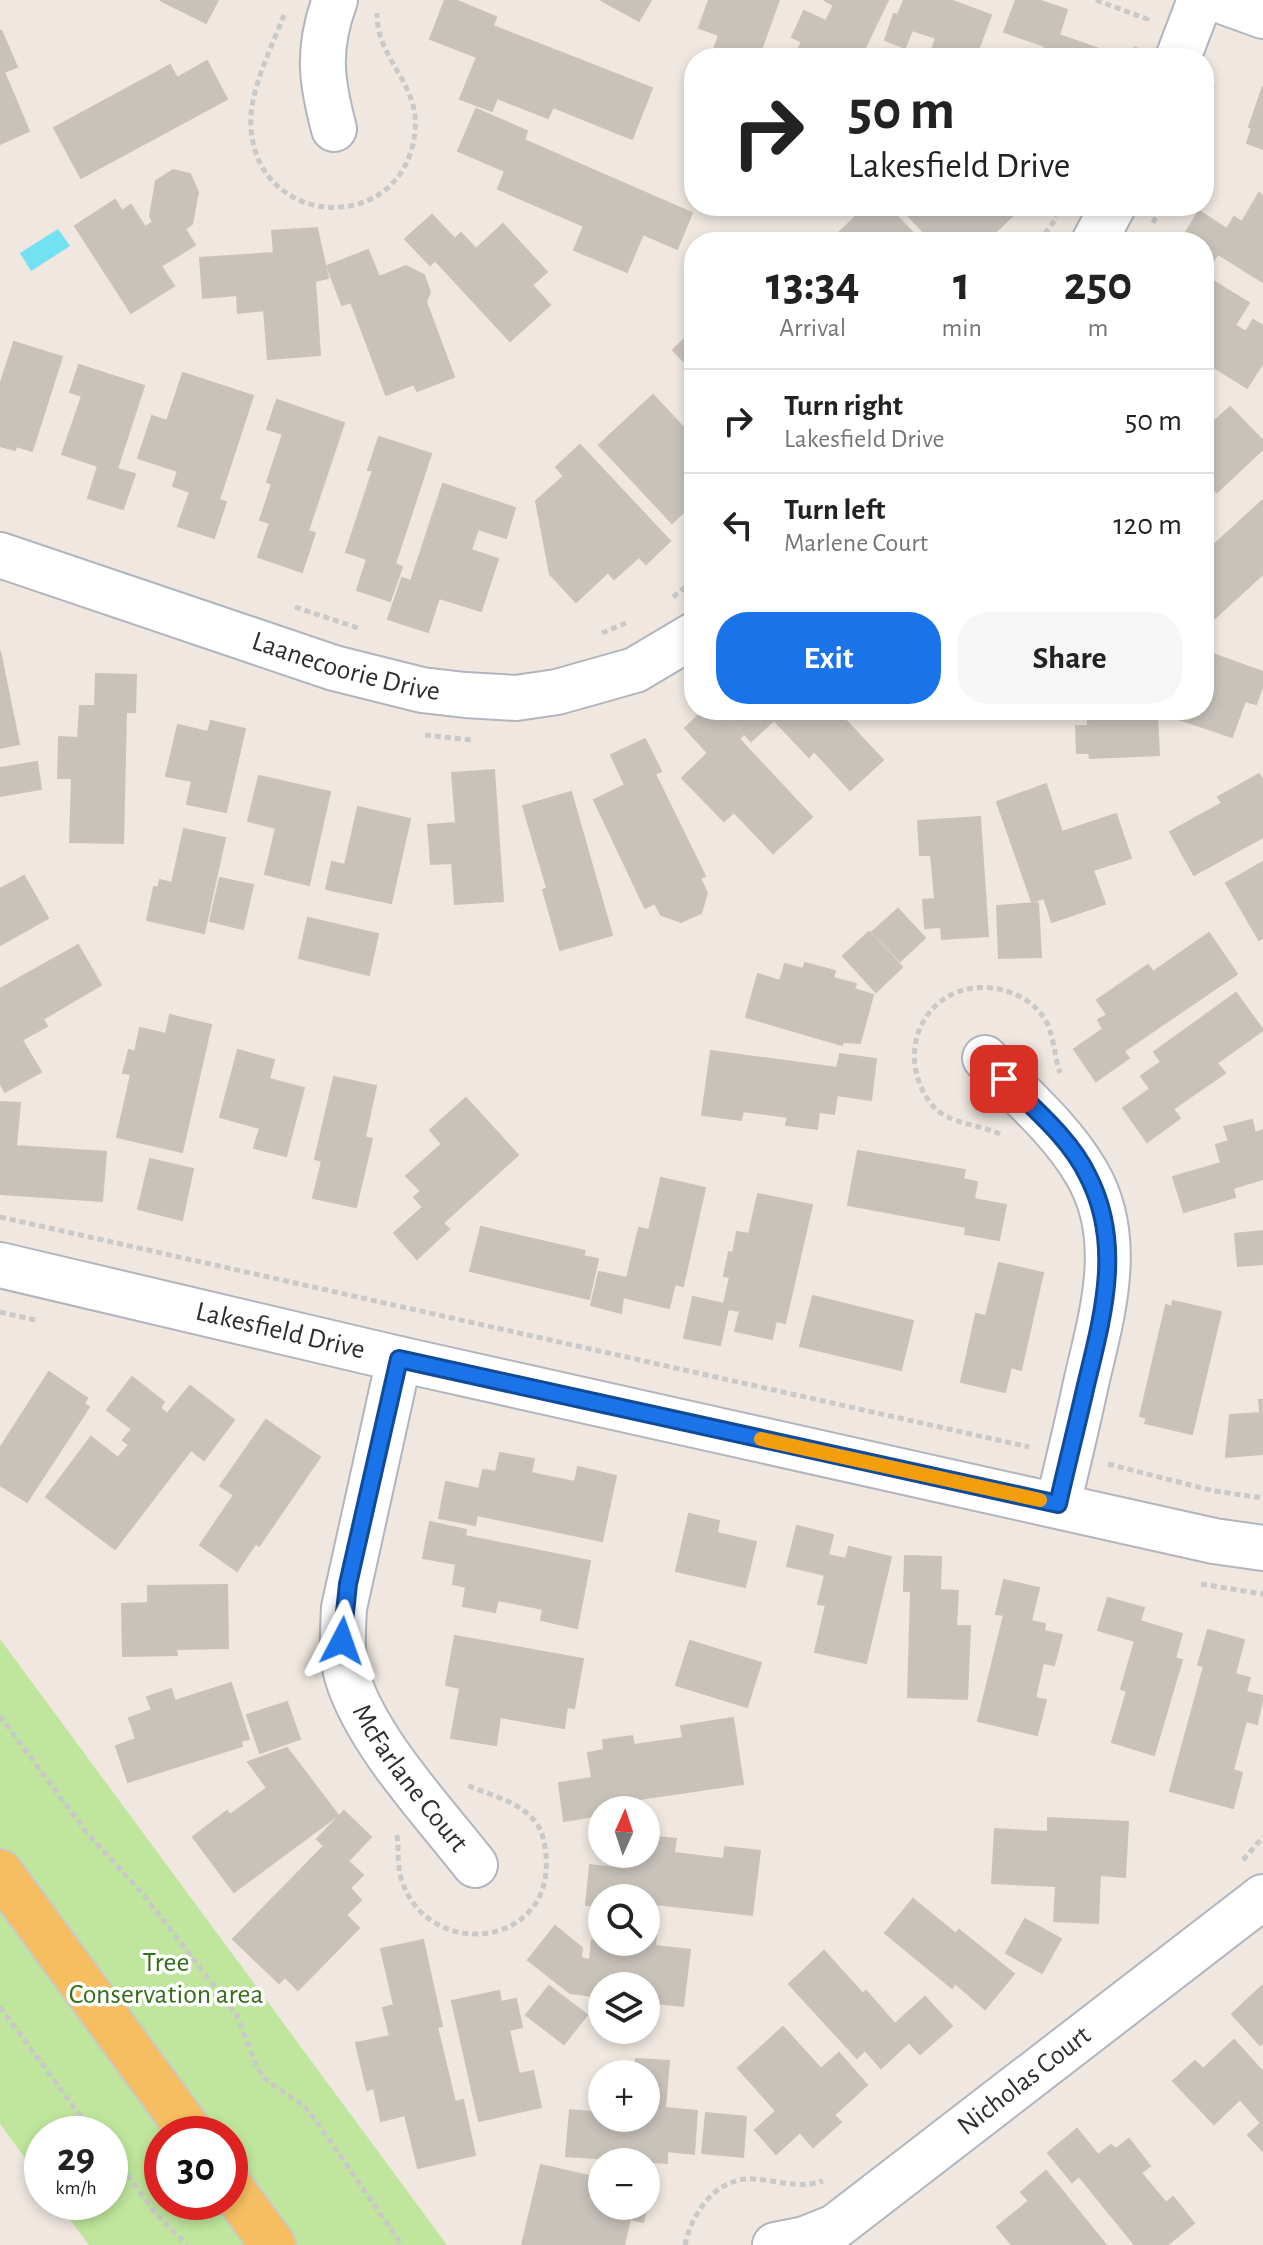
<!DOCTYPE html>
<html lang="en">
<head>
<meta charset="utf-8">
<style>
	:root { --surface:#fff; --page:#f6f6f6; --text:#222; --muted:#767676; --line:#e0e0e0; --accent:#1a73e8 }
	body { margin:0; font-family:"Alegreya Sans",sans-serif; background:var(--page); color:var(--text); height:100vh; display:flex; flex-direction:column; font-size:30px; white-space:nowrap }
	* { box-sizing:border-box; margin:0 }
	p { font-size:26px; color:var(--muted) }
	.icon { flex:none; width:44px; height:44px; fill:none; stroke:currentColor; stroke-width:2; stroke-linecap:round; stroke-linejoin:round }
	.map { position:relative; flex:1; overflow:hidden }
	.sheet { position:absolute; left:684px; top:232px; width:530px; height:488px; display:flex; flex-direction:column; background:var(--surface); border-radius:32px; box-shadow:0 4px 12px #0003 }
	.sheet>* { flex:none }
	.top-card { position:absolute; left:684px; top:48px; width:530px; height:168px; border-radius:32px; box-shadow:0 4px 12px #0003; background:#fff; color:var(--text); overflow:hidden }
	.needle { width:52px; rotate:3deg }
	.tools { position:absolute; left:588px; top:1796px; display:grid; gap:16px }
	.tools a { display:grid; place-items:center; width:72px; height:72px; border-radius:50%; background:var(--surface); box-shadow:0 4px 12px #0003; font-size:40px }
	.speed { position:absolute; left:24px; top:2116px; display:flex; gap:16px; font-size:40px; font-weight:700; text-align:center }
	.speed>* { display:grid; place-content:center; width:104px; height:104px; border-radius:50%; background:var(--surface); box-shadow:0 4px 12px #0003; line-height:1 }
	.speed small { font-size:20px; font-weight:400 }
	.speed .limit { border:12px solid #d22; background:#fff; color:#111 }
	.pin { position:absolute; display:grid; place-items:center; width:68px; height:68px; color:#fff; margin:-34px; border-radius:16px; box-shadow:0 4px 12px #0006 }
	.me { position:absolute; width:88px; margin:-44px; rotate:4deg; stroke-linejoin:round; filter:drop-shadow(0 0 6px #0008) }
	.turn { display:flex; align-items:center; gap:28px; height:168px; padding:0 32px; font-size:36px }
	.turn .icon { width:104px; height:104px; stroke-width:2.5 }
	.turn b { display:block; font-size:56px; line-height:68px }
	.eta { display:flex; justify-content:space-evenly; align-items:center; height:136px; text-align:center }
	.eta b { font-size:48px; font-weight:700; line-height:56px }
	.primary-button { display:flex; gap:16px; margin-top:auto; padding:16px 32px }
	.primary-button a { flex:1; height:92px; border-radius:32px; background:var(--accent); color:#fff; font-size:32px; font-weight:700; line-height:92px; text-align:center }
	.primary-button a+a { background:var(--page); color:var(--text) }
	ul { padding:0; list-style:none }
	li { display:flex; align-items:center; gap:24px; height:104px; padding:0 32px; border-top:2px solid var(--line) }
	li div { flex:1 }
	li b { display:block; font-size:30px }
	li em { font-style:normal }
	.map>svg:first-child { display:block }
	.green { fill:#bfe69c; fill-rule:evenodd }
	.water { fill:#72e1f2 }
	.building { fill:#c8c2bb; stroke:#cbc2b9; stroke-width:2 }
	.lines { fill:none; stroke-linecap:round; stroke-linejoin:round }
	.minor-casing { stroke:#b0b5be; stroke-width:48 }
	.primary-casing { stroke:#c9c9c9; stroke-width:48 }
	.path { stroke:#c9c9c9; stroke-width:5; stroke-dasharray:6 4; stroke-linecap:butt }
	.minor { stroke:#fff; stroke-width:44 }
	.primary { stroke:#f5be60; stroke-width:44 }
	.route-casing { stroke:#114b97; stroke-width:20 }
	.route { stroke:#1a73e8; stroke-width:14 }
	.slow { stroke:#f59e0b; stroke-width:14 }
	.labels { text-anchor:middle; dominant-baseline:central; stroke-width:7; stroke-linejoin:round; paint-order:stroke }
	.street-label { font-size:28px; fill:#2e2e2e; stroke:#fff }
	.park-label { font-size:28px; fill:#366f19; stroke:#fff }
</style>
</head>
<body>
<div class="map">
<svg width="1263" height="2245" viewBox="0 0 1263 2245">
	<rect width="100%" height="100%" fill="#efe7e0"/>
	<path class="green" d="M 0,1639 L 447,2245 L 89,2245 L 57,2202 L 110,2202 L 110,2134 L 42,2134 L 42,2181 L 0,2124 ZM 162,2134 L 230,2134 L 230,2202 L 162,2202 Z"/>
	<polygon class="water" points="58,229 70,246 31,271 20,253"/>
	<g class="building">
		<polygon points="160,0 218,0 206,23"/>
		<polygon points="445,0 455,0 496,17 493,26 652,88 632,139 553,107 548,118 497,98 492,111 460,99 477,57 430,39"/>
		<polygon points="601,0 651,0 639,21"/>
		<polygon points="709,0 779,0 758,58 711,58 719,35 699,28"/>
		<polygon points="824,0 888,0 860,58 794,58 802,42 792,37 804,11 826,21 834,5"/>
		<polygon points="904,0 950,0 991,15 975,58 929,58 936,38 912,30 905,48 885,40 894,14 898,15"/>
		<polygon points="1016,0 1038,0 1067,10 1059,35 1102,50 1100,58 1040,58 1045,46 1004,32"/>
		<polygon points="1,30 17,67 4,72 29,131 0,144"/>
		<polygon points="207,61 227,99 81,178 54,128 170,65 177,78"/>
		<polygon points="1263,86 1263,149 1247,143 1252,128 1249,127"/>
		<polygon points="476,109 527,131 524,140 692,213 677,249 643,234 627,272 574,250 584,226 498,189 505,171 458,151"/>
		<polygon points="173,170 190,174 198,192 192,224 185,229 195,245 161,266 174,286 131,313 75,226 115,200 122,211 131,205 145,227 153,222 150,216 156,181"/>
		<polygon points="1259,193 1263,196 1263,282 1218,254 1212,263 1204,258 1204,242 1180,242 1199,211 1227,229 1234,217 1242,222"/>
		<polygon points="867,206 887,206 922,242 829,242"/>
		<polygon points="899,206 1023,206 987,240 984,236 978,242 933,242"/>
		<polygon points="432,215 455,239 461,233 476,249 503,224 547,272 532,285 550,305 510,341 435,260 430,265 405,239"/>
		<polygon points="317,228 328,278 315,281 320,355 268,359 264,310 238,313 237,295 203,298 200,258 274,253 272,231"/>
		<polygon points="368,250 379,277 406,266 424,275 430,292 426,302 454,377 417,391 414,384 386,395 351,302 342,305 327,266"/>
		<polygon points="1210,279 1249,303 1235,325 1246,332 1253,320 1263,326 1263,363 1247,388 1204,361 1204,289"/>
		<polygon points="694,330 694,372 673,350"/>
		<polygon points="14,342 62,357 32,451 16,446 15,450 0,446 0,385"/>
		<polygon points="79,365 144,386 117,469 135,474 123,509 88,498 98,466 62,454 82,396 70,392"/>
		<polygon points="183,373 253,396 219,500 226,502 214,538 178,526 190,492 173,486 178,471 138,458 152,416 167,421"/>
		<polygon points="653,395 694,439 694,502 672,523 599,445"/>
		<polygon points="277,400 344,423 308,531 315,533 302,572 258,557 270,523 260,520 272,484 267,482 283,434 267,429"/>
		<polygon points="1230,407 1263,441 1263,449 1217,492 1204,478 1204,431"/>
		<polygon points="379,437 431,454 395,564 402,567 390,601 357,590 367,559 346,552 373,470 368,470"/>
		<polygon points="580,445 670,541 646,564 639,557 614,579 608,572 576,602 550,574 536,501 564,476 556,467"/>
		<polygon points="443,484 515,508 506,538 478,529 471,550 498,559 481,611 439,598 428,632 388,619 402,578 411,581"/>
		<polygon points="1263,500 1263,574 1204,628 1204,554"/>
		<polygon points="0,651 19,744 0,748"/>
		<polygon points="1210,653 1263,672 1263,685 1256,704 1245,701 1232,737 1167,715 1168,710 1204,710 1204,670"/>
		<polygon points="96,674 136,675 135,712 126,712 123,843 70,842 72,778 58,778 59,737 78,738 80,706 95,706"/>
		<polygon points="704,710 720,710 743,735 739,739 812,817 773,853 734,812 724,821 682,778 708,753 685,728"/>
		<polygon points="723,710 836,710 883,760 850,790 814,751 809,757 774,720 751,741"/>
		<polygon points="1157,715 1159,755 1090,758 1089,753 1077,753 1076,726 1088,726 1088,718"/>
		<polygon points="211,721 245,729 226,812 187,804 192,781 166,776 178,725 208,732"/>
		<polygon points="645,739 661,771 655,774 705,876 700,878 707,893 701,913 681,922 661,915 655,903 645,908 594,800 625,785 611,755"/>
		<polygon points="37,762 41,789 0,796 0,768"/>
		<polygon points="494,770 503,901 455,904 452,863 431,864 428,825 456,823 452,773"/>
		<polygon points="1259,774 1263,781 1263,837 1194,875 1170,832 1222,803 1218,797"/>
		<polygon points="259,776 330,792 309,885 265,874 276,828 248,821"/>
		<polygon points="1046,784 1062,832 1116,814 1131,858 1093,870 1105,904 1052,922 1044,898 1032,902 997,802"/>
		<polygon points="571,792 612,935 560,950 543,890 547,888 523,806"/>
		<polygon points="358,807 410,819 391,903 326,889 332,862 345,865"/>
		<polygon points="980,817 988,936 942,939 941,927 925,928 923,900 935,899 931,855 920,855 918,821"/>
		<polygon points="184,829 225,838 204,933 147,920 154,887 158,888 160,880 172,883"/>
		<polygon points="1263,862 1263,938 1259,940 1226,883"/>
		<polygon points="24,876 48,918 0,945 0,889"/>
		<polygon points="220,878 253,885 243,929 210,921"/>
		<polygon points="1038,903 1041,957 999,958 997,906"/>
		<polygon points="898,909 925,938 900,961 872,932"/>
		<polygon points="308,918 378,934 369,975 299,958"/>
		<polygon points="869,932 902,967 876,992 843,956"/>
		<polygon points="1209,933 1237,974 1124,1051 1129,1058 1096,1081 1074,1049 1103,1029 1098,1020 1107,1015 1097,1000 1148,965 1153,972"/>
		<polygon points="78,945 101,985 43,1019 47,1026 22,1040 41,1072 5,1092 0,1083 0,989"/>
		<polygon points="805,963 835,971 833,978 856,984 854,989 873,995 860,1043 843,1042 842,1045 746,1017 758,974 780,981 785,964 803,969"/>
		<polygon points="1236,993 1263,1030 1217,1063 1225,1073 1173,1109 1180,1118 1147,1142 1123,1108 1150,1089 1141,1076 1161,1062 1154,1052"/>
		<polygon points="170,1015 211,1025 182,1152 117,1137 131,1074 123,1073 129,1050 135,1052 140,1028 166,1034"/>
		<polygon points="238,1050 274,1060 269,1079 304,1088 286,1156 254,1148 260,1128 220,1117"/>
		<polygon points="711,1051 837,1068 840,1054 876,1059 871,1100 837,1095 834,1114 819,1112 817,1129 786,1125 788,1117 743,1111 741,1120 702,1115"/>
		<polygon points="334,1077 376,1086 365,1137 372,1139 356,1207 313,1198 322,1161 315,1159"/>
		<polygon points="466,1098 518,1155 443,1223 449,1229 417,1259 394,1233 423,1207 414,1197 421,1191 406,1176 442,1144 430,1130"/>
		<polygon points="0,1102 20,1103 16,1146 106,1152 102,1201 0,1194"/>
		<polygon points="1252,1120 1255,1133 1263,1130 1263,1179 1233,1188 1235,1197 1184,1212 1173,1177 1221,1163 1216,1145 1229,1141 1224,1127"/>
		<polygon points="858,1151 965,1170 963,1179 977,1182 974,1199 1006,1205 999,1240 965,1234 966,1227 848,1205"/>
		<polygon points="150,1159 193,1169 182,1220 138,1209"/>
		<polygon points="661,1178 705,1188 683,1286 675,1284 669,1308 623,1297 621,1313 591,1305 599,1272 627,1278 639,1228 649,1230"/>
		<polygon points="758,1194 812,1205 785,1323 776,1321 772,1339 735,1331 740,1311 728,1309 720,1345 684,1338 693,1297 724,1304 730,1277 724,1276 729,1252 733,1253 737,1232 749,1234"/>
		<polygon points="481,1227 585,1251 583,1256 598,1259 589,1299 470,1271"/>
		<polygon points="1263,1231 1263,1264 1238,1266 1235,1234"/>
		<polygon points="999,1263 1043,1273 1021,1370 1011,1367 1005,1392 961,1382 976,1314 986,1316"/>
		<polygon points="813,1296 913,1321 901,1370 800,1346"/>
		<polygon points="1173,1301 1221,1312 1192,1434 1145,1423 1147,1418 1140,1416 1166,1305 1172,1307"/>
		<polygon points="49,1372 87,1398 84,1404 89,1407 27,1502 0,1485 0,1448"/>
		<polygon points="132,1377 164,1402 160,1408 167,1414 190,1386 234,1420 204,1460 191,1450 115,1549 46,1497 91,1437 118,1458 129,1445 123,1440 132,1429 107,1410"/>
		<polygon points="1259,1400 1263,1400 1263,1454 1226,1457 1230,1415 1260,1413"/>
		<polygon points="266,1420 320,1457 259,1546 256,1543 237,1571 200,1545 234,1495 220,1486"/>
		<polygon points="500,1453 534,1459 531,1473 575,1482 578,1467 616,1476 602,1541 477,1515 475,1525 439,1518 446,1482 479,1489 483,1470 496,1472"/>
		<polygon points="689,1514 719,1521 717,1533 756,1542 745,1587 676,1571"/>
		<polygon points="430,1522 466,1530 465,1536 590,1561 577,1628 541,1620 543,1609 498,1600 495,1612 463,1606 466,1587 453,1584 456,1564 423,1558"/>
		<polygon points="797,1526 833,1535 828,1555 846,1559 849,1547 891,1557 866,1663 815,1652 826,1605 818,1604 825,1575 787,1566"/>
		<polygon points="905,1556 941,1557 940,1590 958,1591 956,1626 970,1626 967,1699 908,1697 911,1591 904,1591"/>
		<polygon points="1004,1580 1039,1588 1031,1621 1045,1624 1044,1631 1062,1635 1054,1665 1043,1663 1035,1698 1046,1700 1037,1735 978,1721 1004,1615 996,1614"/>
		<polygon points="227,1585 228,1648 176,1649 177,1655 123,1656 122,1604 148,1603 148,1586"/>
		<polygon points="1108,1598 1144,1608 1140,1621 1182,1634 1175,1658 1182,1660 1154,1755 1112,1742 1127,1691 1121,1689 1135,1641 1098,1630"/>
		<polygon points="1208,1630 1244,1640 1235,1674 1250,1678 1246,1692 1263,1696 1257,1724 1246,1721 1233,1770 1242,1773 1233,1808 1170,1791 1204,1666 1198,1665"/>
		<polygon points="455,1636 583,1659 574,1708 567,1707 564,1728 500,1717 496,1745 451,1738 460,1688 446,1685"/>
		<polygon points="690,1641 761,1663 747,1707 676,1685"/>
		<polygon points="231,1683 249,1739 241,1741 242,1746 128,1782 116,1746 136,1739 129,1718 152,1710 147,1697 171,1689 175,1701"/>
		<polygon points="287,1702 300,1739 260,1753 247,1715"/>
		<polygon points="733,1718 743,1784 598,1805 600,1815 564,1821 559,1783 592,1778 588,1753 604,1750 603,1740 632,1736 634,1745 683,1738 681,1726"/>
		<polygon points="287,1748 338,1815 234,1892 193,1837 227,1811 230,1815 267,1788 248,1762"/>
		<polygon points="344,1811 371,1837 348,1861 363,1875 350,1888 361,1900 346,1915 359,1928 298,1990 285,1977 279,1983 233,1939 324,1846 317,1839"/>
		<polygon points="1048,1818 1128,1822 1125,1877 1100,1875 1098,1923 1054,1921 1056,1886 992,1883 995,1829 1048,1832"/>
		<polygon points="646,1836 676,1839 674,1853 724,1859 725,1847 760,1851 752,1915 646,1903 646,1898 602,1898 602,1907 586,1905 590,1865 625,1869 626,1854 646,1854"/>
		<polygon points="913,1899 956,1934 959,1930 1014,1974 985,2009 955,1983 952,1988 885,1933"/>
		<polygon points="1025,1919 1061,1939 1042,1973 1006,1953"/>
		<polygon points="600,1920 602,1920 602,1942 646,1942 646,1925 657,1927 655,1946 690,1950 683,2006 646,2002 646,1986 602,1986 602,1997 570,1993 528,1960 555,1926 582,1948 581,1958 590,1960 592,1940 598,1941"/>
		<polygon points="423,1940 442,2026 437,2027 455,2102 463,2100 475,2155 418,2168 405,2115 381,2121 374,2088 367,2090 356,2043 390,2036 383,2008 394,2005 381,1949"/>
		<polygon points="824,1951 863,1994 866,1991 895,2024 925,1997 952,2026 920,2054 909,2042 881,2068 865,2050 857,2058 789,1984"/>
		<polygon points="549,1986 587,2015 564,2044 526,2015"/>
		<polygon points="1262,1986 1263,2042 1260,2045 1232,2014"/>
		<polygon points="499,1991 501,2002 516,1999 522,2027 509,2030 519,2074 533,2071 541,2107 479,2121 452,2001"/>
		<polygon points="783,2027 821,2069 839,2053 867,2085 834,2115 841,2122 813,2147 800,2132 776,2154 755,2130 776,2111 738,2068"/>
		<polygon points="1234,2040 1263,2072 1263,2151 1248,2135 1261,2123 1240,2099 1214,2124 1173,2081 1195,2061 1203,2069"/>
		<polygon points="636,2059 669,2061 665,2108 697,2111 694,2154 667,2151 667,2163 566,2156 570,2110 602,2113 602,2118 646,2118 646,2074 635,2074"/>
		<polygon points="706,2113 746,2117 743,2157 702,2153"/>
		<polygon points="1077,2129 1098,2155 1111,2145 1116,2149 1129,2139 1150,2166 1141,2173 1166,2203 1173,2197 1194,2223 1167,2245 1135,2245 1079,2176 1072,2182 1048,2153"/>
		<polygon points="541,2165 602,2179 602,2206 646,2206 646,2190 651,2191 643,2222 630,2219 624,2245 522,2245"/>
		<polygon points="1046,2171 1106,2245 1012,2245 997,2227 1029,2201 1021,2192"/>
	</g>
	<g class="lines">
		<defs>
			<g id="minor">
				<polyline points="1219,0 1263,16"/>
				<polyline points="1178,58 1200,0"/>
				<path d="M 334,129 C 321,80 317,49 335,0"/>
				<polyline points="1094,242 1113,206"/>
				<path id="s1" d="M 0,555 L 334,668 L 422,690 L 465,695 L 516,698 L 557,692 L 635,670 L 694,635"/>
				<path d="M 985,1058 C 1019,1094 1061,1129 1086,1172 C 1125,1237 1103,1311 1087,1379 C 1078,1421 1068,1463 1058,1504"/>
				<path id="s2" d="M 0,1265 L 399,1359 L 1214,1541 L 1263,1548"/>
				<path id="s3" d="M 399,1359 L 344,1608 C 343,1631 341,1654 347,1676 C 367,1742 433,1811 475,1865"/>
				<path id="s4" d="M 775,2245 L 805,2239 L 835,2227 L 1263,1897"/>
			</g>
			<g id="primary">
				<polyline points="0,1872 192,2134"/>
				<polyline points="230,2186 273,2245"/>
			</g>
		</defs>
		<use href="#minor" class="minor-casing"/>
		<use href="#primary" class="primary-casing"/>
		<g class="path">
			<polyline points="1096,0 1147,19 1146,23"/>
			<path d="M 284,15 C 271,50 248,91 251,130 C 260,231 405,235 415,131 C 420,83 376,59 377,13"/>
			<polyline points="1132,58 1136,47"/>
			<polyline points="1204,109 1213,83"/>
			<polyline points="1153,223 1162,206"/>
			<polyline points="1039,242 1057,217"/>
			<polyline points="673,597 694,580"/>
			<polyline points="295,607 358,628"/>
			<polyline points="602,633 626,623"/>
			<polyline points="425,735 471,740"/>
			<path d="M 1000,1134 C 980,1125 946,1123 932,1105 C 887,1047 934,970 1006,991 C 1024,996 1040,1008 1048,1025 C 1054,1040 1055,1058 1060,1073"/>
			<polyline points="0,1217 1029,1447"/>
			<polyline points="0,1312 35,1320"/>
			<polyline points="1108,1464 1214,1491 1263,1498"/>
			<polyline points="1201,1584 1263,1594"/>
			<polyline points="0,1716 87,1833 143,1894 236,2014 257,2067 266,2080 305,2107 314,2118 402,2245"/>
			<path d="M 397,1835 C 399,1849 397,1864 401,1878 C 426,1962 554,1949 546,1856 C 545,1842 542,1827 531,1817 C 515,1800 486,1794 465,1784"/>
			<polyline points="1243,1860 1263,1837"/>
			<polyline points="0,2007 94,2134"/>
			<polyline points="110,2151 155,2213 187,2245"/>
			<path d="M 685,2245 C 692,2212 717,2176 755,2179 C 781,2181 797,2189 823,2181"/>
		</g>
		<use href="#minor" class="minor"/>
		<use href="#primary" class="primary"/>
	</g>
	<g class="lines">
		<defs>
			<path id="route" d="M 342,1641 L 348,1584 L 399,1359 L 1058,1504 C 1067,1464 1077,1425 1086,1385 C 1103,1315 1123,1244 1088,1176 C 1070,1138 1033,1108 1004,1079"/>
		</defs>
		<use href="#route" class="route-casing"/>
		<use href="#route" class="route"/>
		<polyline class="slow" points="761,1439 1040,1500"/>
	</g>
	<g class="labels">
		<g class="street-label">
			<text stroke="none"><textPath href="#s1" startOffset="364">Laanecoorie Drive</textPath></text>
			<text stroke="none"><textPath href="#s2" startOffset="288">Lakesfield Drive</textPath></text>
			<text stroke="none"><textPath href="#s3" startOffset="444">McFarlane Court</textPath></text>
			<text stroke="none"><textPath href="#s4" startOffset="302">Nicholas Court</textPath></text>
		</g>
		<g class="park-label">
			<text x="166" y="1963">Tree<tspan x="166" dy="32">Conservation area</tspan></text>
		</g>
	</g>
</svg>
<div class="tools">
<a><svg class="needle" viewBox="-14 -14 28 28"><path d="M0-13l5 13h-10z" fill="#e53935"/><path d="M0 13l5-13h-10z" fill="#767676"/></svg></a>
<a><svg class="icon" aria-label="search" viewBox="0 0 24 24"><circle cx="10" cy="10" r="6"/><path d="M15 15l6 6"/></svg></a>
<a><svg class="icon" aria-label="layers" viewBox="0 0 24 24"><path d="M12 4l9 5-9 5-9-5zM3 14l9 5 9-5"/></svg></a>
<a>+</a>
<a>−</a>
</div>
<div class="speed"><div>29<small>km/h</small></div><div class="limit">30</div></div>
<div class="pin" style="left:1004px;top:1079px;background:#d93025"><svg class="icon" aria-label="arrive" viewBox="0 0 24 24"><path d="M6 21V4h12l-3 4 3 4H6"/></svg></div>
<svg class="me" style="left:342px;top:1641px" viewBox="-20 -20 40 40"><path d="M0-17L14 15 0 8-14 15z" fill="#1a73e8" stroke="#fff" stroke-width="4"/></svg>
<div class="top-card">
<div class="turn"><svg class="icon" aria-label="right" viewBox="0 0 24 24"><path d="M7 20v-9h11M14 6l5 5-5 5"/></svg><div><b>50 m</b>Lakesfield Drive</div></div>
</div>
<section class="sheet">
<div class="eta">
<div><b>13:34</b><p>Arrival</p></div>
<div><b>1</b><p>min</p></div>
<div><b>250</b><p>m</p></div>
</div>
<ul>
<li><svg class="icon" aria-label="right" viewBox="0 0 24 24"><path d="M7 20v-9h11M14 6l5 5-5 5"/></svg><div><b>Turn right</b><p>Lakesfield Drive</p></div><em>50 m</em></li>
<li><svg class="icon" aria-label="left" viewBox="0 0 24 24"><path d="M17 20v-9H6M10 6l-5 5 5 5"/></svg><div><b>Turn left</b><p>Marlene Court</p></div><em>120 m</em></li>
</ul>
<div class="primary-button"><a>Exit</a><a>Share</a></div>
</section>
</div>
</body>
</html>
